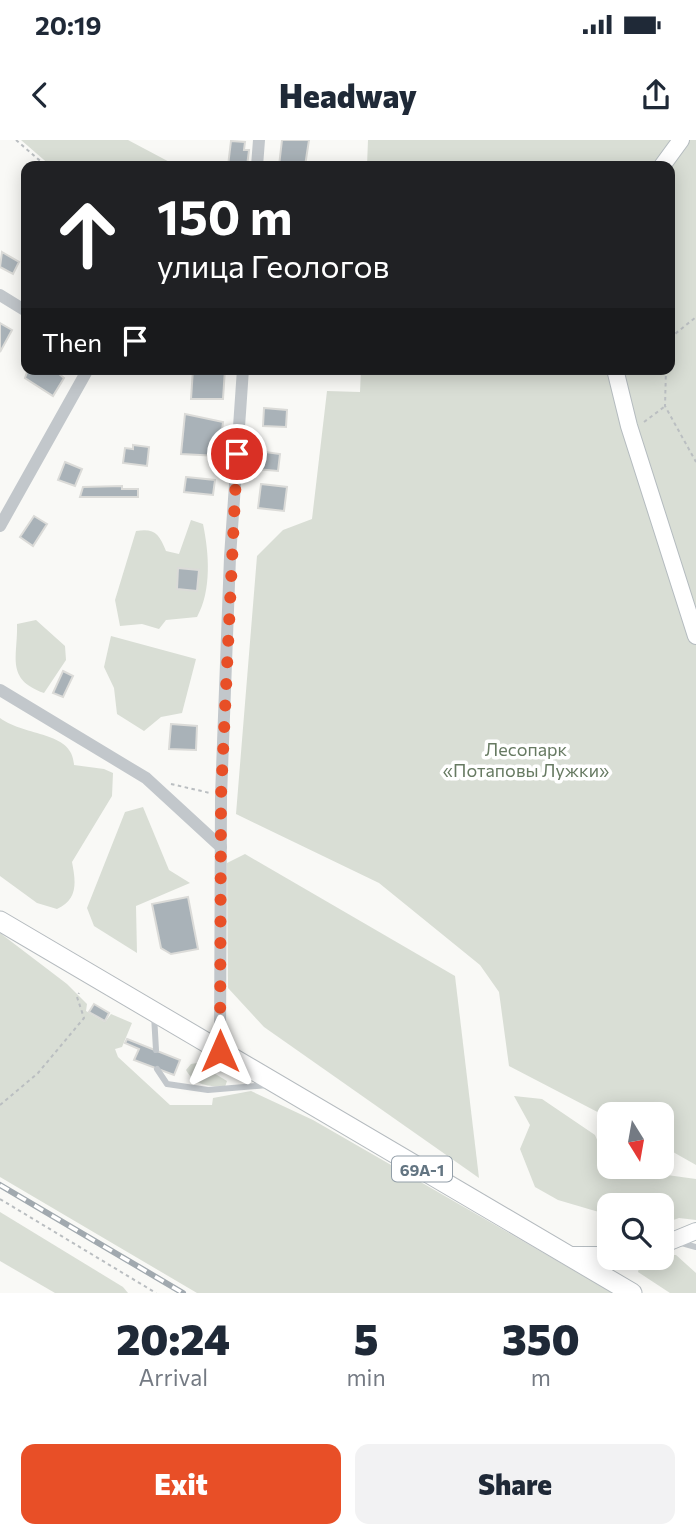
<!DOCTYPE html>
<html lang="en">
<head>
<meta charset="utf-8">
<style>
	:root { --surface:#fff; --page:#f2f2f3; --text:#1f2937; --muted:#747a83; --accent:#e84f27 }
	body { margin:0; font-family:Commissioner,sans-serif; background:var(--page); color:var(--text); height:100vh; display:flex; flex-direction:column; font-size:26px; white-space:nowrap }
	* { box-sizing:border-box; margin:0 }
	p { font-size:23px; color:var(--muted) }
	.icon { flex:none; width:38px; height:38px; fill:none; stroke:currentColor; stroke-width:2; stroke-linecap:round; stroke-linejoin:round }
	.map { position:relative; height:1153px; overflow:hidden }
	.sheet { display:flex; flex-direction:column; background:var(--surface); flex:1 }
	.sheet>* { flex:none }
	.top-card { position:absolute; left:21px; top:21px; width:654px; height:214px; border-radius:14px; box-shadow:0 4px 18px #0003; background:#202124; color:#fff; overflow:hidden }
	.needle { width:46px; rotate:169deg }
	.buttons { position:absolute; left:597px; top:962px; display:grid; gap:14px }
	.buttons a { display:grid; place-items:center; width:77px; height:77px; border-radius:14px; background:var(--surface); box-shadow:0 4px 18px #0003; font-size:35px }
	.pin { position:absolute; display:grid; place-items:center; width:60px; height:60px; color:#fff; margin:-30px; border:4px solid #fff; border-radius:50%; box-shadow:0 2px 7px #0007 }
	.me { position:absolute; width:77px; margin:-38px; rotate:0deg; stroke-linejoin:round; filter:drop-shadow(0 0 5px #0008) }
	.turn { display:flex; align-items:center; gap:24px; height:147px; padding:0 21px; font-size:32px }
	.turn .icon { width:91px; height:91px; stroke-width:2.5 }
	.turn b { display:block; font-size:49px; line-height:60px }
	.then { display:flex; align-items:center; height:66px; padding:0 21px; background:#0003; gap:14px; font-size:26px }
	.eta { display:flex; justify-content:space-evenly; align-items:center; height:119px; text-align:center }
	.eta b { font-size:42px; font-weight:800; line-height:49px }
	.button { display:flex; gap:14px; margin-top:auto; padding:14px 21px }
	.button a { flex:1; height:80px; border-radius:14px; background:var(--accent); color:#fff; font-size:28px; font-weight:800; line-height:80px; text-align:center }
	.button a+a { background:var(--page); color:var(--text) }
	.status { display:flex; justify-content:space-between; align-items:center; height:49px; padding:0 35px; background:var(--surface); direction:ltr }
	.status svg { height:19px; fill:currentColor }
	header { display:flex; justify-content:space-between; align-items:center; height:91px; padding:0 21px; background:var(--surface); font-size:32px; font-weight:800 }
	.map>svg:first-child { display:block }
	.green { fill:#d9ded5 }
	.building { fill:#a9b2b8; stroke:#dbdbd8; stroke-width:2 }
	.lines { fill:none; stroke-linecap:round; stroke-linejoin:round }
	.secondary-casing { stroke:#b4bbbf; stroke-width:18 }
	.primary-casing { stroke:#b5bbbf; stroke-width:21 }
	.path { stroke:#babec1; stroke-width:2; stroke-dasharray:3.5 3.5; stroke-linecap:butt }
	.lane { stroke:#c2c7cb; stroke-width:6 }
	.street { stroke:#c2c7cb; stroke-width:12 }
	.secondary { stroke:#fff; stroke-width:16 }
	.primary { stroke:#fff; stroke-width:19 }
	.rail-casing { stroke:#a1a9af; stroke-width:6 }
	.rail { stroke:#fff; stroke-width:3.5; stroke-dasharray:10; stroke-linecap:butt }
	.route { stroke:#e84f27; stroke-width:12; stroke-dasharray:0 21.6 }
	.labels { text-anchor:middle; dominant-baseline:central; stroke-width:7; stroke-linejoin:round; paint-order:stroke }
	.shield { fill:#fff; stroke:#929ea8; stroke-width:2 }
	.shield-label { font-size:16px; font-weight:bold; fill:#637582 }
	.park-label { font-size:18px; fill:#677a62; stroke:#fff }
</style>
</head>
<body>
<div class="status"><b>20:19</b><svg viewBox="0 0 49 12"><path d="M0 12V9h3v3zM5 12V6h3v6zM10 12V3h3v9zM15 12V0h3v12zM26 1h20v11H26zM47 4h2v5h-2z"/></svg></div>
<header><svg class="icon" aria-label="back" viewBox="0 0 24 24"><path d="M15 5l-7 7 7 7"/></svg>Headway<svg class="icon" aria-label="share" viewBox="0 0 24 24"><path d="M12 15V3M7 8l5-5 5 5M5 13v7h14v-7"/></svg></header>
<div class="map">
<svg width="696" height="1153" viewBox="0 0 696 1153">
	<rect width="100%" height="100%" fill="#f9f9f6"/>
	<g class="green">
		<polygon points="21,0 128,0 177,26 51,26"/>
		<polygon points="368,0 696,0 696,1025 666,1008 662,1009 662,975 609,975 609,978 509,926 499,852 480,825 379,743 236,674 257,416 283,390 312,379 327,251 360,252 361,229 670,229 670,26 367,26"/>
		<path d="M 191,380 L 203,384 C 209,413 212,450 197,477 L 166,480 L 159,489 L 142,484 L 120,486 L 115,460 L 136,391 C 155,388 159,394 166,411 L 179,414 Z"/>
		<path d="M 36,480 L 65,506 L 66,520 L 44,553 C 5,539 18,517 17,484 Z"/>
		<polygon points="111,496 196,519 182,573 161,577 144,591 117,574 114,548 104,527"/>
		<path d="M 0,578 C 26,597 73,591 74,625 L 104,629 L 113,633 L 112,656 L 72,722 C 76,743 78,759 57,769 L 37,763 L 0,736 Z"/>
		<polygon points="143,667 169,730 190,743 136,766 137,813 94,786 87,768 125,672"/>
		<polygon points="245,714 455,836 479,1038 264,887 228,848 227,723"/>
		<polygon points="0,793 67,844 87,864 86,871 105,882 111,874 132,883 122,907 115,909 118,917 170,965 212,965 213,958 251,951 313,980 613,1153 197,1153 0,1037"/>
		<path d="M 197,923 L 227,941 L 225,947 C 208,946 195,946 186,930 L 191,924 Z"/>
		<polygon points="514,956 542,959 595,995 609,1027 696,1039 696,1080 679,1078 662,1084 662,1066 609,1066 609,1075 558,1060 535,1047 520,1009 530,985"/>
		<polygon points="0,1072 123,1147 128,1153 55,1153 0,1121"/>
		<polygon points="662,1115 676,1115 696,1133 696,1153 670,1153 638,1132 640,1125 652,1118 662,1118"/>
	</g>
	<g class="building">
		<polygon points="282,0 309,0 305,26 279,26"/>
		<polygon points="231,1 245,2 244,10 249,10 247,26 228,26"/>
		<polygon points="2,112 19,122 13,134 0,127"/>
		<polygon points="0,183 12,190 0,212"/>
		<polygon points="28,229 53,229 64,238 53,256 25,238"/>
		<polygon points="193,229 225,229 223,259 191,259"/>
		<polygon points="264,268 287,270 286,287 263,286"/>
		<polygon points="185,274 223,282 219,316 181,314"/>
		<polygon points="133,305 149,307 147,326 123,323 125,308 133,309"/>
		<polygon points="258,311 280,314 278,331 256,329"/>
		<polygon points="65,322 82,329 75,346 58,340"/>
		<polygon points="186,337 215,340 213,355 184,352"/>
		<polygon points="261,344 287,347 284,371 258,368"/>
		<polygon points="122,346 122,349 138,349 138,357 80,357 83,347"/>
		<polygon points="34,376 47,384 33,406 20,397"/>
		<polygon points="178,428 199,430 197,451 177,449"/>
		<polygon points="63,531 73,536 63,557 53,553"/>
		<polygon points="171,584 197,586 196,610 169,609"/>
		<polygon points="188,757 198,809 171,814 161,808 152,764"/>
		<polygon points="94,864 109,873 105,881 89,872"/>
		<polygon points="127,899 180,920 174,935 134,920 139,909 125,903"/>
	</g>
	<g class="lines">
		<defs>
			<g id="secondary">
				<polyline points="662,26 681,0"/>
				<polyline points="615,229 629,286 696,496"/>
				<polyline points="662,1105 696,1091"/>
				<polyline points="569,1115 609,1115"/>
			</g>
			<polyline id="primary" points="0,781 632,1153"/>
		</defs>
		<use href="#secondary" class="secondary-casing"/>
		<use href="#primary" class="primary-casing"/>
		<g class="path">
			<polyline points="16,0 46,26"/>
			<polyline points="670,198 696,177"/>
			<polyline points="666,229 665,266 696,322"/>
			<polyline points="644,282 664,267"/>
			<polyline points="171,644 210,653"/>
			<polyline points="0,965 38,933 84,878 77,857 79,853"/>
			<polyline points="0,1059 156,1153"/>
		</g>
		<g class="lane">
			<polyline points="154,875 156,910"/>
			<polyline points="157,929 167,944 208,950 268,945"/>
			<polyline points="678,1102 696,1107"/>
		</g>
		<g class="street">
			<polyline points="257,26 259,0"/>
			<polyline points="0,155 26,171"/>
			<polyline points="0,386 88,229"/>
			<polyline points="0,550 146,638 221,707"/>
			<polyline points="220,911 221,656 230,417 243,229"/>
		</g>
		<use href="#secondary" class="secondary"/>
		<use href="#primary" class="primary"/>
		<defs>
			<polyline id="rail" points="0,1045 183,1153"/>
		</defs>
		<use href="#rail" class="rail-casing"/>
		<use href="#rail" class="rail"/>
	</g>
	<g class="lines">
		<polyline class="route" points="220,911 221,656 237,314"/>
	</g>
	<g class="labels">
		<rect class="shield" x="392" y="1016.5" width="60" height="25" rx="5"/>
		<g class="shield-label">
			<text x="422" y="1029">69А-1</text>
		</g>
		<g class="park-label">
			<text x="526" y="609">Лесопарк<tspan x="526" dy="21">«Потаповы Лужки»</tspan></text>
		</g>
	</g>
</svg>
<div class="buttons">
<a><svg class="needle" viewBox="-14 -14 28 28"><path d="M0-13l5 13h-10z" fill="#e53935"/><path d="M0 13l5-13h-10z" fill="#747a83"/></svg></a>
<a><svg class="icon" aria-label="search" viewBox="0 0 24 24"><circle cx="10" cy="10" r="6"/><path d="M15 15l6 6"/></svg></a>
</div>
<div class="pin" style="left:237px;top:314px;background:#d93025"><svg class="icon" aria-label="arrive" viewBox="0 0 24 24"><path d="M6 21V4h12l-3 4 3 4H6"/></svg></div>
<svg class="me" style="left:220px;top:911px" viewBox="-20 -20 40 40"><path d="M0-17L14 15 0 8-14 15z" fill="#e84f27" stroke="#fff" stroke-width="4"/></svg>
<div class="top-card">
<div class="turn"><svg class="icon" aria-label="ahead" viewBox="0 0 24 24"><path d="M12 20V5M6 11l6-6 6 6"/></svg><div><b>150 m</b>улица Геологов</div></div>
<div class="then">Then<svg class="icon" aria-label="arrive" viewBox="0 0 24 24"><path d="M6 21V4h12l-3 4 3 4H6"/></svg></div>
</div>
</div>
<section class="sheet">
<div class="eta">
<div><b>20:24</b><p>Arrival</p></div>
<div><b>5</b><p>min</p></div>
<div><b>350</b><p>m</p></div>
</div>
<div class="button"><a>Exit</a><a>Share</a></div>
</section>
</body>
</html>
